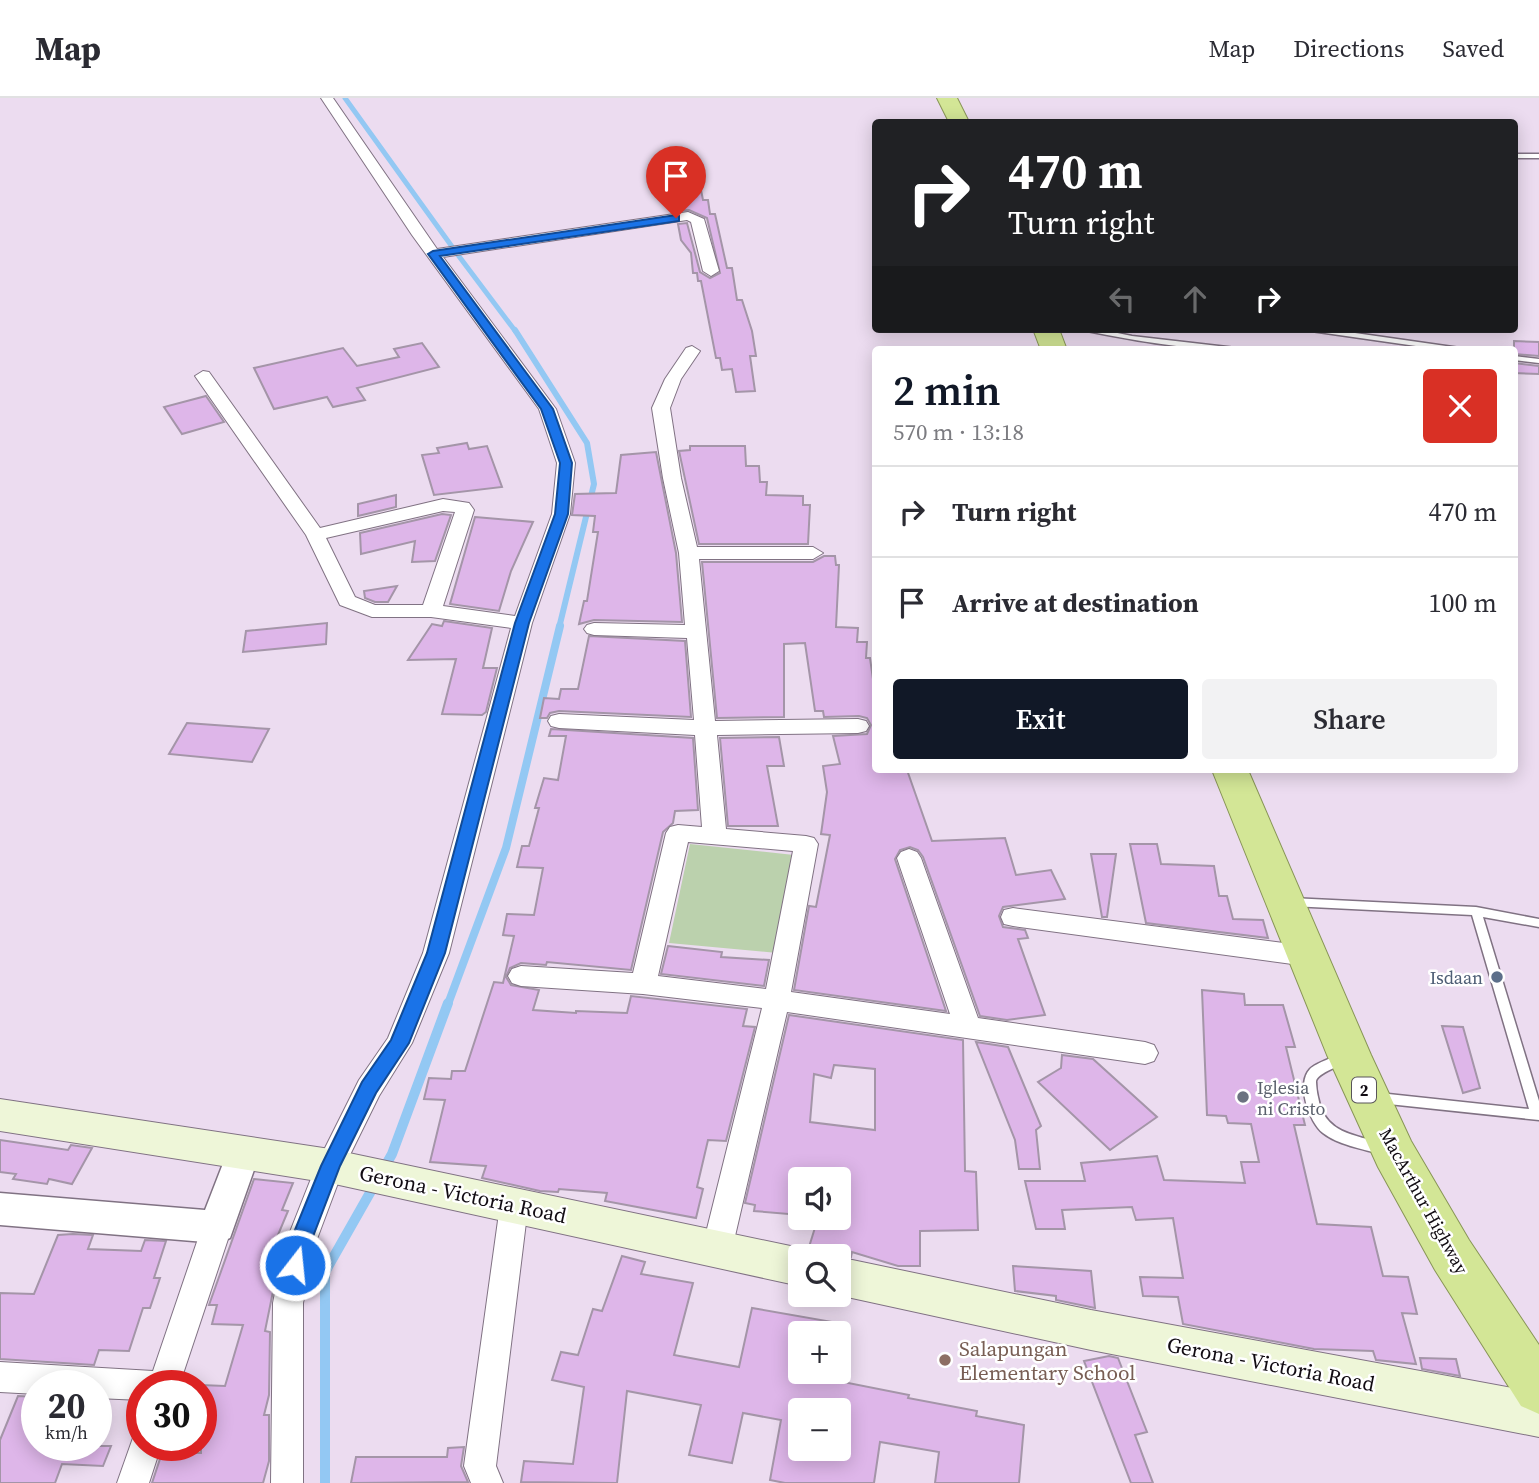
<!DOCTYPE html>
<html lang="en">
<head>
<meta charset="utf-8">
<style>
	:root { --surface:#fff; --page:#f2f2f3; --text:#2b2b33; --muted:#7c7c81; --line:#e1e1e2; --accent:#111827 }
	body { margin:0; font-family:"Source Serif 4",serif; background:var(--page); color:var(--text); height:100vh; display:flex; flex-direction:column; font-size:26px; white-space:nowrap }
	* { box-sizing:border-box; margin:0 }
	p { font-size:23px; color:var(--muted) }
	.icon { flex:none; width:38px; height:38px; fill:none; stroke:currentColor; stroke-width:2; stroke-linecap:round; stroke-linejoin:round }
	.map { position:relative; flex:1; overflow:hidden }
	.panel { position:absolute; left:872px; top:248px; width:646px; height:427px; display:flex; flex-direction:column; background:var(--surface); border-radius:7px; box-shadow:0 4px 18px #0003 }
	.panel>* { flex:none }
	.top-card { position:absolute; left:872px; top:21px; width:646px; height:214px; border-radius:7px; box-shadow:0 4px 18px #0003; background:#202124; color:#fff; overflow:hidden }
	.tools { position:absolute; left:788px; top:1069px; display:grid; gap:14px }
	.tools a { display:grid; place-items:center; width:63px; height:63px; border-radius:7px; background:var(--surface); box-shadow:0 4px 18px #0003; font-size:35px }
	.speed { position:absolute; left:21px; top:1272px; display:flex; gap:14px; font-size:35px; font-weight:700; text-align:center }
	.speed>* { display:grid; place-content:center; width:91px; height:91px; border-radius:50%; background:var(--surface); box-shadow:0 4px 18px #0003; line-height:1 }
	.speed small { font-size:18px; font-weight:400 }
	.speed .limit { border:10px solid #d22; background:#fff; color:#111 }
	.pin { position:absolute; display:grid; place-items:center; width:60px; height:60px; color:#fff; margin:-72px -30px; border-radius:50% 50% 50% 0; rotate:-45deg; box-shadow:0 0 7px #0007 }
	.pin .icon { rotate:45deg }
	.me { position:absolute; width:77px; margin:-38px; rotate:16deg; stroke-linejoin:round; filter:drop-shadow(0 0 5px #0008) }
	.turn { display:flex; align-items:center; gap:24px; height:147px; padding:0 21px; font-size:32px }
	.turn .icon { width:91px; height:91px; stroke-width:2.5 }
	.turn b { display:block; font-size:49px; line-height:60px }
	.lanes { display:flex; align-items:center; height:66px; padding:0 21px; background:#0003; justify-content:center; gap:35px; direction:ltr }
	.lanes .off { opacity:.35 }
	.round { display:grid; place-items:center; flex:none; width:74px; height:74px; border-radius:7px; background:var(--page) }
	.summary { display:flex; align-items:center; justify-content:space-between; height:119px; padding:0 21px }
	h1 { font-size:42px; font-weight:600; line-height:52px; color:var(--accent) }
	.button { display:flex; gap:14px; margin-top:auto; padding:14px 21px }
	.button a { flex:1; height:80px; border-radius:7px; background:var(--accent); color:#fff; font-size:28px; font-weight:600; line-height:80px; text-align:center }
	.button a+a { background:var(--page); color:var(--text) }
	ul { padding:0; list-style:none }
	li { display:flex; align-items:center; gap:21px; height:91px; padding:0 21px; border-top:2px solid var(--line) }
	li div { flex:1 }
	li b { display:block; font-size:26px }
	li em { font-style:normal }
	header { display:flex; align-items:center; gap:42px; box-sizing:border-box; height:98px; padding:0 35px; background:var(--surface); border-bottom:2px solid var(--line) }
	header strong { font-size:33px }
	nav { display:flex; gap:38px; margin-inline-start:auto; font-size:24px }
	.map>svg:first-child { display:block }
	.green { fill:#bbd1ad }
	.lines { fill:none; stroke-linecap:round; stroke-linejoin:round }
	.stream-far3 { stroke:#93c8f3; stroke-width:5 }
	.stream-far2 { stroke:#93c8f3; stroke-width:6 }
	.stream-far1 { stroke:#93c8f3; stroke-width:8 }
	.stream { stroke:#93c8f3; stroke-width:10 }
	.building { fill:#deb6e9; stroke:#a495a8; stroke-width:2; fill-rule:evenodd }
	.service-casing { stroke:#807283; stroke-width:3 }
	.minor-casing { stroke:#807283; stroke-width:2 }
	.tertiary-casing { stroke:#807283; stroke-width:3 }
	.secondary-casing { stroke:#807283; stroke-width:2 }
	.trunk-casing { stroke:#889557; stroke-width:2 }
	.service { fill:#fff; fill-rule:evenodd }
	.minor { fill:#fff; fill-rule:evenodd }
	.tertiary { fill:#fff; fill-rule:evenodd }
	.secondary { fill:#eef6d8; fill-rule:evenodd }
	.trunk { fill:#d3e696; fill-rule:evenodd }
	.route { fill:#1a73e8; stroke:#114b97; stroke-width:2 }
	.service-dot { fill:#5c6f8a; stroke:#fff; stroke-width:2.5 }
	.worship-dot { fill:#6b7280; stroke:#fff; stroke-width:2.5 }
	.education-dot { fill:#8d6e63; stroke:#fff; stroke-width:2.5 }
	.labels { text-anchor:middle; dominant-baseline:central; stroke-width:5; stroke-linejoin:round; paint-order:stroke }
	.shield { fill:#fff; stroke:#585459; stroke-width:2 }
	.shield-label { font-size:16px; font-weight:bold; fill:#110b12 }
	.service-label { font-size:18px; fill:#4e5e75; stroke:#fff; text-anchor:end }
	.worship-label { font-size:18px; fill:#5b616d; stroke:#fff; text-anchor:start }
	.street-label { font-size:18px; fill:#110b12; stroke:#fff }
	.near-street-label { font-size:21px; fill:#110b12; stroke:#fff }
	.near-education-label { font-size:21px; fill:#785e54; stroke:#fff; text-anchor:start }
</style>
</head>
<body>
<header>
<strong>Map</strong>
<nav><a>Map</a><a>Directions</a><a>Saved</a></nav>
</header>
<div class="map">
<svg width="1539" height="1385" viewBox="0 0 1539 1385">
	<rect width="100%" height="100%" fill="#ecdcf0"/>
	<polygon class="green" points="690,746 794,757 777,855 669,845"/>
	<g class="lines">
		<g class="stream-far3">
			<polyline points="345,0 453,150"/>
			<polyline points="458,157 516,234"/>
		</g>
		<polyline class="stream-far2" points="515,232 587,345 594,386 559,530"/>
		<polyline class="stream-far1" points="448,906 506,750 560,528"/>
		<g class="stream">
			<polyline points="383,1072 392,1056 448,905"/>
			<polyline points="325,1385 325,1174 375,1086"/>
		</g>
	</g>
	<g class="building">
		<polygon points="698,77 703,102 708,102 710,116 715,116 727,170 732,170 737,202 742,202 752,233 756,258 750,258 755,293 736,294 732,271 722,272 720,260 716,260 701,183 698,183 697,175 693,175 691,155 681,142 678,126 687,125 700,174 710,180 720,175 707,120 689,112 676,113 674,98 669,98 667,78"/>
		<polygon points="1514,243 1539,244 1539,258 1514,256"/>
		<polygon points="422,245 439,269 357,290 365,302 333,309 327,299 274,311 254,270 343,250 357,268 399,259 394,251"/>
		<polygon points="1514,265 1539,268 1539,276 1514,275"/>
		<polygon points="206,298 224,324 182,336 164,309"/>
		<polygon points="467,345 469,351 487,348 502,389 434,397 422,357 439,355 437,350"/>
		<polygon points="690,348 745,348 746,368 759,368 760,384 767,384 766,397 803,398 803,407 810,407 808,446 699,446 679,353 690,352"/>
		<polygon points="656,354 676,455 682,524 594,522 579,526 584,503 587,503 598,434 593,434 595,418 572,417 575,396 616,395 621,357"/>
		<polygon points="396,397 396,409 358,418 358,406"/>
		<polygon points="442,416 451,417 435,463 412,464 415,443 361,456 360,435"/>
		<polygon points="475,419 533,424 511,473 499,513 450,506"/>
		<polygon points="824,458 835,458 836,467 839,467 836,529 858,530 857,544 867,544 866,560 870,560 875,595 875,672 907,672 932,743 1005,740 1016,777 1051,772 1065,801 1003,809 999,818 1003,829 1025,832 1028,840 1018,841 1045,917 1007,922 980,918 923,759 918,752 910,749 900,752 895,761 946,913 794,892 809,808 816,809 830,737 821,736 827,694 823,668 840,666 833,638 867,636 871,627 867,620 859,618 824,619 823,613 815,613 805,545 784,546 784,619 717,620 702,464 813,464"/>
		<polygon points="397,488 388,504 375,504 365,500 364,493"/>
		<polygon points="444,523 492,530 483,570 497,570 486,614 482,617 442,616 456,561 408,562 432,526 442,528"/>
		<polygon points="327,525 326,546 243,554 246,533"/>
		<polygon points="589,538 685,543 691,619 559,613 550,615 547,620 540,620 544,600 559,601 561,591 578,591"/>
		<polygon points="187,625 269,631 252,664 169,656"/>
		<polygon points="551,631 693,640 698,712 675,713 673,725 663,734 631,872 547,864 546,867 521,865 510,870 506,879 511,887 539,892 533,912 576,915 576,913 627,915 631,898 747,911 743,928 755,929 726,1043 708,1042 697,1089 703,1091 696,1120 605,1103 607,1095 559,1091 558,1094 540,1093 482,1080 486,1068 430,1064 445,1002 424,1001 429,980 451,981 452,973 465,973 494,884 503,885 514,838 503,837 507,816 534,817 543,770 517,769 522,748 529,748 539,710 535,710 544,680 558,682 566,638 549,638"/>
		<polygon points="779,639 784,668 767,668 778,728 728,728 720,640"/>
		<polygon points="1130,746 1157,746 1161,766 1214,768 1219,798 1227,798 1233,821 1263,822 1268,840 1146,825"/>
		<polygon points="1091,756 1116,756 1107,819 1102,819"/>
		<polygon points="668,848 722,854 721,859 769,862 764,888 661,876"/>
		<polygon points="1202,892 1244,896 1245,907 1283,907 1295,949 1286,949 1305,1027 1294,1027 1317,1126 1371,1129 1383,1178 1408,1179 1417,1216 1402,1215 1416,1266 1376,1262 1373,1253 1314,1251 1183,1226 1178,1199 1143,1198 1140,1179 1183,1180 1173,1120 1136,1122 1132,1109 1062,1112 1065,1131 1036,1131 1025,1083 1085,1083 1081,1065 1157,1058 1164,1082 1245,1085 1241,1064 1259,1064 1251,1026 1228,1025 1226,1018 1207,1017"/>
		<path d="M 789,917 L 963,942 L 965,1073 L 976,1074 L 978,1132 L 920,1133 L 920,1168 L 898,1168 L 852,1154 L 851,1159 L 809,1149 L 818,1120 L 838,1120 L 838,1082 L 800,1082 L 800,1117 L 754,1113 L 755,1107 L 745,1105 ZM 834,967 L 875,971 L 875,1032 L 810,1024 L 814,976 L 831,980 Z"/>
		<polygon points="1442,928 1463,929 1480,990 1463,995"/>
		<polygon points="976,944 1008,949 1041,1028 1036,1032 1040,1071 1019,1071 1015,1042"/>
		<polygon points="1062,957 1093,961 1157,1019 1110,1052 1038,984 1061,970"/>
		<polygon points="0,1042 68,1052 71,1047 92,1050 72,1086 49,1081 47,1086 13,1081 16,1076 0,1074"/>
		<polygon points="254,1081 293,1085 282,1112 288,1113 275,1144 283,1144 265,1233 270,1234 269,1297 264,1317 269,1317 269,1363 263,1385 152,1385 162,1355 201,1355 201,1287 225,1288 243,1227 212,1226 217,1207 209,1207"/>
		<polygon points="73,1136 93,1137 88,1151 141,1153 145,1142 166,1143 154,1180 160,1180 150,1210 143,1210 129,1253 99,1252 94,1267 0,1261 0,1195 34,1196 58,1137"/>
		<path d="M 622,1158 L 645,1164 L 641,1176 L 693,1185 L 674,1257 L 739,1269 L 752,1210 L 838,1225 L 837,1236 L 800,1236 L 800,1274 L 839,1274 L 838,1283 L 909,1297 L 908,1300 L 977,1313 L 976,1318 L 1024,1327 L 1019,1385 L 935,1385 L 939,1354 L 880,1344 L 874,1385 L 785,1385 L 770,1382 L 781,1322 L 743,1315 L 732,1365 L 689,1357 L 701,1307 L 627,1293 L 617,1385 L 521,1384 L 524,1363 L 573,1366 L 584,1289 L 552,1282 L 561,1254 L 578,1257 L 593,1211 L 602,1213 ZM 800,1312 L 838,1312 L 838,1351 L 800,1351 Z"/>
		<polygon points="1013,1168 1091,1173 1095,1210 1056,1202 1056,1198 1015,1193"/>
		<polygon points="1109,1258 1118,1260 1147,1334 1135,1337 1153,1385 1131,1385 1084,1263"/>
		<polygon points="1420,1260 1456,1261 1460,1278 1422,1271"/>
		<polygon points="18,1298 37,1299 37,1348 111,1348 103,1368 62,1366 55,1385 0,1385 0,1342"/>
		<polygon points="464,1349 461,1368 468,1384 351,1385 356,1359 447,1359 448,1350"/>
	</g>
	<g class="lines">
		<defs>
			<g id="service">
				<rect x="1514" y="56" width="25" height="4"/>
				<path d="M 1083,231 L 1098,231 L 1132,238 L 1236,250 L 1240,252 C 1189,252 1137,243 1087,233 Z"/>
				<polygon points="1307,231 1327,231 1460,250 1464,252 1444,252 1311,233"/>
				<polygon points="1514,258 1539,261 1539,265 1514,262"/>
				<polygon points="1291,800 1476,809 1539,821 1539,829 1483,819 1539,1003 1539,1022 1379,1005 1375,1004 1373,1000 1375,996 1379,995 1529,1011 1472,817 1291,808 1287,807 1285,804 1287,801"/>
				<path d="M 1344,955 L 1348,956 L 1350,960 L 1348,964 C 1341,967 1318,975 1316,983 C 1316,987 1317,995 1318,999 C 1324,1036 1354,1036 1384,1046 L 1385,1050 L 1384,1054 L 1379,1056 C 1361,1050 1338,1047 1323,1035 C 1309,1024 1296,986 1310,971 C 1316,965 1336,958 1344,955 Z"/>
			</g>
			<g id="minor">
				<path d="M 321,0 L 333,0 L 437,151 L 688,114 L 704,121 L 719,173 L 711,178 L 703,173 L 691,124 L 687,122 L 443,159 L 556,311 L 575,365 L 570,416 L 532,525 L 449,855 L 412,945 L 379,998 L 344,1069 L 314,1149 L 303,1205 L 303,1385 L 271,1385 L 273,1205 L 284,1149 L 316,1068 L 359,982 L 388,940 L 423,855 L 511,530 L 431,519 L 372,519 L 340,507 L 306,437 L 195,278 L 203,273 L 209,274 L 320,430 L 443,401 L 469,405 L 474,412 L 443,508 L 515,518 L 552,416 L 557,365 L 539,311 L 412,137 ZM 443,413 L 455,414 L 423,507 L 375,507 L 355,499 L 326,440 Z"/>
				<path d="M 692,248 L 700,253 L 681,281 L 670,310 L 681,380 L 697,449 L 813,449 L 823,455 L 813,461 L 699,461 L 715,623 L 858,621 L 866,623 L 869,628 L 866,633 L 858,635 L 717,637 L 726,731 L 806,738 L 814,740 L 818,746 L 791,894 L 950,916 L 897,760 L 901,754 L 909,751 L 917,754 L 921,760 L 978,920 L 1145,944 L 1154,947 L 1158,955 L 1154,963 L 1145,966 L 787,914 L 732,1151 L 727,1160 L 717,1164 L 707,1160 L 702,1151 L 762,910 L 643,896 L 521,888 L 512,885 L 508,878 L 512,871 L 521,868 L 633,875 L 666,735 L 670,729 L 678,727 L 702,729 L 695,637 L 559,630 L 551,628 L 548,623 L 551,618 L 559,616 L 694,622 L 687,540 L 594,537 L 587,535 L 584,531 L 587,527 L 594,525 L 685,527 L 679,455 L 663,380 L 652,310 L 665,281 L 686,250 ZM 688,744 L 793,753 L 766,891 L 658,878 Z"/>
				<polygon points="1013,810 1307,848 1316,851 1320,858 1316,865 1307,868 1013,828 1004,826 1001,819 1004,812"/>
				<polygon points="514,1095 524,1099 528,1108 496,1368 503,1385 471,1385 464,1368 500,1108 504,1099"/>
				<polygon points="217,1116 227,1120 232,1129 179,1288 142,1288 142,1302 96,1300 96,1288 37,1288 37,1296 0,1294 0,1264 153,1273 202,1129 207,1120"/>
				<polygon points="142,1333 142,1348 161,1348 149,1385 117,1385 134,1337"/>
			</g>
			<polygon id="tertiary" points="243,1040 255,1045 260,1055 230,1140 217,1145 0,1127 0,1095 205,1112 231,1045"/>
			<g id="secondary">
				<polygon points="0,1001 330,1051 800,1150 816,1158 800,1158 800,1188 330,1085 0,1033"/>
				<polygon points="838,1159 1091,1212 1539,1295 1539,1339 1091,1252 838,1197"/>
			</g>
			<g id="trunk">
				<polygon points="937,0 957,0 969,24 949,24"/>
				<polygon points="1033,231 1059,231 1067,252 1041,252"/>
				<polygon points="1212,672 1248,672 1371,957 1411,1043 1469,1142 1539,1247 1539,1316 1521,1308 1435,1172 1378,1069 1327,957"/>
			</g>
		</defs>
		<use href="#service" class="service-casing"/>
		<use href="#minor" class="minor-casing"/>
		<use href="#tertiary" class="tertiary-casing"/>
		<use href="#secondary" class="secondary-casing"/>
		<use href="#trunk" class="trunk-casing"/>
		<use href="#service" class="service"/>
		<use href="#minor" class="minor"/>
		<use href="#tertiary" class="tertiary"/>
		<use href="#secondary" class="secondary"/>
		<use href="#trunk" class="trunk"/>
	</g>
	<polygon class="route" points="676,117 679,118 679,123 440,158 553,311 572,365 568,416 529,525 445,855 409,945 376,995 340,1068 309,1149 303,1174 295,1177 288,1174 285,1167 288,1149 321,1068 362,984 391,942 427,855 515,525 555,416 560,365 541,311 428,156 433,153"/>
	<circle class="service-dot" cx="1497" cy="879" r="7"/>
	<circle class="worship-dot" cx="1243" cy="999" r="7"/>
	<circle class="education-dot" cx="945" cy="1262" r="7"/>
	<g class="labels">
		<rect class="shield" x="1352" y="979.5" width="24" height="25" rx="5"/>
		<g class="shield-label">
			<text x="1364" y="992">2</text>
		</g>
		<g class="service-label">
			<text x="1483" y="879">Isdaan</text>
		</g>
		<g class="worship-label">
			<text x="1257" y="989">Iglesia<tspan x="1257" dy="21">ni Cristo</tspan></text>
		</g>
		<g class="street-label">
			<text transform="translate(1424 1103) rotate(61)">MacArthur Highway</text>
		</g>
		<g class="near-street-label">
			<text transform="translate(463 1096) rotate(12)">Gerona - Victoria Road</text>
			<text transform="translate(1271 1266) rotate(11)">Gerona - Victoria Road</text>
		</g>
		<g class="near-education-label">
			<text x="959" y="1250">Salapungan<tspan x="959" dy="24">Elementary School</tspan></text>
		</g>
	</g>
</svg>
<div class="tools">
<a><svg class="icon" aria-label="sound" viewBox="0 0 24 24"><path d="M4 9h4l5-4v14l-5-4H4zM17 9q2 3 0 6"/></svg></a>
<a><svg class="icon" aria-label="search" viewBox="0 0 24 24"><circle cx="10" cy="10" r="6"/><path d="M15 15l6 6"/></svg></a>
<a>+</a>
<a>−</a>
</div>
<div class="speed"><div>20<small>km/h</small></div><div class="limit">30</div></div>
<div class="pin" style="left:676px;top:120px;background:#d93025"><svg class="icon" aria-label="arrive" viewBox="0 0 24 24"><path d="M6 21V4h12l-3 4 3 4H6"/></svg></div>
<svg class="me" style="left:295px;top:1167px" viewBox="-20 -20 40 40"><circle r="17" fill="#1a73e8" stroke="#fff" stroke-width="3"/><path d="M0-11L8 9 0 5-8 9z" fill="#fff"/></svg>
<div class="top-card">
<div class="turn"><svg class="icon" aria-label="right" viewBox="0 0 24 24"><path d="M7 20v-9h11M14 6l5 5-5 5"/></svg><div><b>470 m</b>Turn right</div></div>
<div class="lanes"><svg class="icon off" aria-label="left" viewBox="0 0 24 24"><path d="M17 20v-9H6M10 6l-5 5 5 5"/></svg><svg class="icon off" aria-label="ahead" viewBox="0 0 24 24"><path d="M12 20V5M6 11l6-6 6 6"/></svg><svg class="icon" aria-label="right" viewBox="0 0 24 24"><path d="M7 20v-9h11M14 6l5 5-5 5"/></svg></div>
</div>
<section class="panel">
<div class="summary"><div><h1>2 min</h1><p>570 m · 13:18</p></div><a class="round" style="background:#d93025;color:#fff"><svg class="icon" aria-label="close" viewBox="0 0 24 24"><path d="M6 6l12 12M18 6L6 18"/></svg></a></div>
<ul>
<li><svg class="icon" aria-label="right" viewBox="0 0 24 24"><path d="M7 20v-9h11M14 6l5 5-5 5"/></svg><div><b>Turn right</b></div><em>470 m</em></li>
<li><svg class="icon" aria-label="arrive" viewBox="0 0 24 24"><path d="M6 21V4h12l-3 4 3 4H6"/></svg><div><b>Arrive at destination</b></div><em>100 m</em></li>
</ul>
<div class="button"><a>Exit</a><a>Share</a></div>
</section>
</div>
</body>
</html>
